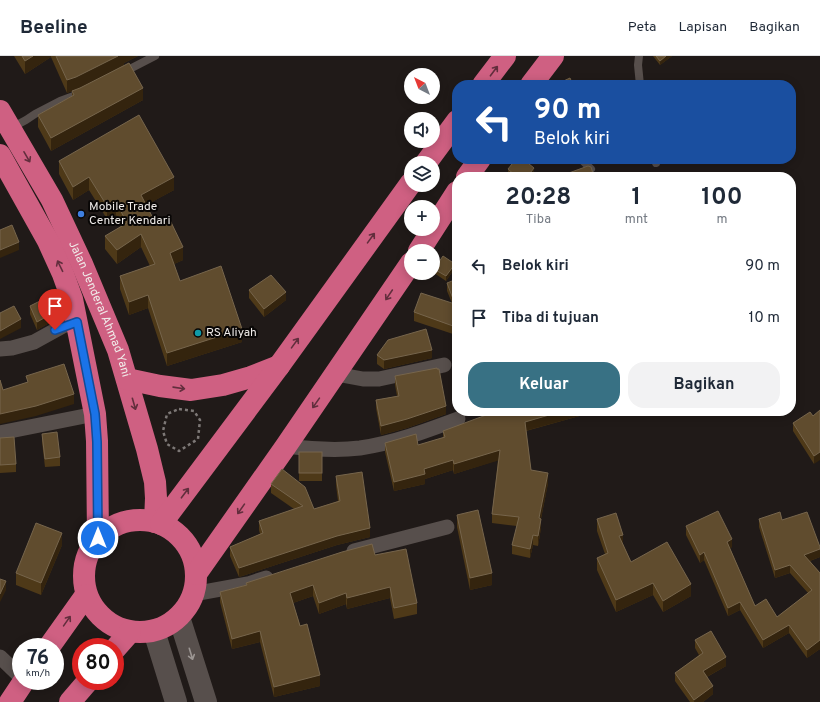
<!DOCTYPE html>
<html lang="id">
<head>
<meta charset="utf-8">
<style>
	:root { --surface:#fff; --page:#f2f2f3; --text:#1f2937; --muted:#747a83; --line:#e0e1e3; --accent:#387184 }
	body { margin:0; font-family:Overpass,sans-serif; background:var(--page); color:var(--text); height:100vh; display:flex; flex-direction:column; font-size:15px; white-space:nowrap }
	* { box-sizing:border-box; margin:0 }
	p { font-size:13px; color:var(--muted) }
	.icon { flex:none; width:22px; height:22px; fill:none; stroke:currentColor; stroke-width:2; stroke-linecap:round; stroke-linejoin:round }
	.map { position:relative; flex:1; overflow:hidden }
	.details { position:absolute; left:452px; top:116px; width:344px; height:244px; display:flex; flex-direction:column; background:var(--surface); border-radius:16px; box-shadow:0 2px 10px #0003 }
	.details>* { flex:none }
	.hud { position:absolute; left:452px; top:24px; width:344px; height:84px; border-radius:16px; box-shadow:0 2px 10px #0003; background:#1a4fa0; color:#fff; overflow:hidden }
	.needle { width:26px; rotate:318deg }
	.tools { position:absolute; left:404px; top:12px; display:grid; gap:8px }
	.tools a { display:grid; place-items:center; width:36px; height:36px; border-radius:50%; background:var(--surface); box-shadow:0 2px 10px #0003; font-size:20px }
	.speed { position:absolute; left:12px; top:582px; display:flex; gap:8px; font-size:20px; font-weight:700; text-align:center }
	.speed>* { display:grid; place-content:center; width:52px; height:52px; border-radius:50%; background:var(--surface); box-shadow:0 2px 10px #0003; line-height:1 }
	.speed small { font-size:10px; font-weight:400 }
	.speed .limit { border:6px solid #d22; background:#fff; color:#111 }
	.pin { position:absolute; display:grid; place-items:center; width:34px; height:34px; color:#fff; margin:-41px -17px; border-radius:50% 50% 50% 0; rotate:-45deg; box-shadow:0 0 4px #0007 }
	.pin .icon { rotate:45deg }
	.me { position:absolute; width:44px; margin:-22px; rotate:0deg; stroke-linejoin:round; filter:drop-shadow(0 0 3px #0008) }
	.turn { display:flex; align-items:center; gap:14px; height:84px; padding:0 16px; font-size:18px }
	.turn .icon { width:52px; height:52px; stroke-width:2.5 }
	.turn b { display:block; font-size:28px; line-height:34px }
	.eta { display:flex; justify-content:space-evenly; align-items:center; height:68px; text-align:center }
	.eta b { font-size:24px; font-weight:700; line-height:28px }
	.action { display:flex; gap:8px; margin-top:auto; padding:8px 16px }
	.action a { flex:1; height:46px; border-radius:16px; background:var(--accent); color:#fff; font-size:16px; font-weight:700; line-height:46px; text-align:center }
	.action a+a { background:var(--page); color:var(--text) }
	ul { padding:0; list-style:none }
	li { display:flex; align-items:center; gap:12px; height:52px; padding:0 16px }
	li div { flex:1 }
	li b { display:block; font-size:15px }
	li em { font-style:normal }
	header { display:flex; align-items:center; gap:24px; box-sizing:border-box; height:56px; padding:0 20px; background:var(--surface); border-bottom:1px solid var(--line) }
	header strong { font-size:19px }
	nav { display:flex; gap:22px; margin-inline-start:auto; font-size:14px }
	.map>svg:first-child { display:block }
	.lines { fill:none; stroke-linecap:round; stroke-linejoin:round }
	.path { stroke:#7d7876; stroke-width:2.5; stroke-dasharray:3 3; stroke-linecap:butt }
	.lane { stroke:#574f4c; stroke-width:8 }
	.street { stroke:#574f4c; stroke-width:15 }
	.secondary { stroke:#574f4c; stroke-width:22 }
	.highway { stroke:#cf6082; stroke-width:22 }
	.wall { fill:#4e3918 }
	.shaded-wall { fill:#34240e }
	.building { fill:#604c2e; stroke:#76654c }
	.oneway { stroke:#622e3d }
	.oneway2 { stroke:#9c9693 }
	.route-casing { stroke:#114b97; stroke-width:10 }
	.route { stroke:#1a73e8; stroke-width:7 }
	.shop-dot { fill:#3f7fe0; stroke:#080605; stroke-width:1.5 }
	.culture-dot { fill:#0f9aa8; stroke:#080605; stroke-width:1.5 }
	.labels { text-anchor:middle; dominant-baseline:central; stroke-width:4; stroke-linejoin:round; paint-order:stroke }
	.poi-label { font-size:12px; fill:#f0ecea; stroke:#080605; text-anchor:start }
	.street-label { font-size:12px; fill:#f0ecea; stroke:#080605 }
</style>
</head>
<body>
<header>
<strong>Beeline</strong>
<nav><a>Peta</a><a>Lapisan</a><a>Bagikan</a></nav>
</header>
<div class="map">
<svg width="820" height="646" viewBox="0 0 820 646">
	<rect width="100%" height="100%" fill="#201a18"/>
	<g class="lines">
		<polygon class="path" points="179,353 194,355 200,364 198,383 179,395 167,388 163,375 167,358"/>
		<g class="lane">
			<polyline points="639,0 638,9 640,29"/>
			<polyline points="122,17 155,0"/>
			<polyline points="11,72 26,64 35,58 60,45 79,38"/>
			<polyline points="581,103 591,113"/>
			<polyline points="655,103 656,107"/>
		</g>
		<g class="street">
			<polyline points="0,293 12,292 34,286 63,270 77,265"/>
			<polyline points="336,318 363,323 379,323 444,309"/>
			<polyline points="0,377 95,358"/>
			<path d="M 286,390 C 310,393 335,395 360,392 C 394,387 426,375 458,363"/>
			<polyline points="354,495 447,471"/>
			<polyline points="193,538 248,528 266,522"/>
			<polyline points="0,601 21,621"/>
		</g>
		<g class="secondary">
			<polyline points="179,561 206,646"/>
			<polyline points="154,575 176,646"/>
		</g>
		<g class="highway">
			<polyline points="483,29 505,0"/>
			<polyline points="531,29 553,0"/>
			<path id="s1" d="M 0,55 L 52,144 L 82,208 L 118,294 L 147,393 L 155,426 L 156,442 L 155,466"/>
			<polyline points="0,99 48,185 63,218 72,243 95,358 97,385 98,482"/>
			<polyline points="426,107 457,65"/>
			<polyline points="467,121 480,103"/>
			<polyline points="419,195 457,136"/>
			<polyline points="127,323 160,330 191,334 223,329 251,321 279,310"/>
			<circle cx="140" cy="520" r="56"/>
			<polyline points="161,468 279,310 411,127"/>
			<polyline points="196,518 286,390 411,207"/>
			<polyline points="49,591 86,539"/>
			<polyline points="115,593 130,576"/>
			<polyline points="10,646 24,625"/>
			<polyline points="70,646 88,625"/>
		</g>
	</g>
	<g class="wall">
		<polygon points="14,0 138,0 124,7 124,10 143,44 51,95 38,71 38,59 72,40 72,35 67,37 51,1 25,18"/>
		<polygon points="653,0 672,0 660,9"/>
		<polygon points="59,105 174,134 146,149 156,168 183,204 174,208 180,225 242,286 167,310 148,252 129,259 120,233 120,220 150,210 141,191 117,208 105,193 105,180 122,170 116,159 107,163 89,134 73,144 59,118"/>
		<polygon points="508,113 534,120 534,121 508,121"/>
		<polygon points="455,212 446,225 434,217 434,213"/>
		<polygon points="457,223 453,278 414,265 414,256 452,247 447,235 447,227"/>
		<polygon points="249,234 286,244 264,261 249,242"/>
		<polygon points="30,250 51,266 37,274 30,258"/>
		<polygon points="377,299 432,302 384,313 377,308"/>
		<polygon points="395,320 446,358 407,372 381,379 376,352 376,344 397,340 395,329"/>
		<polygon points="820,354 814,408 793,375 793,367 813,360"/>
		<polygon points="583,355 583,359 526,375 531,414 548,427 541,463 541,472 538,490 533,489 530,502 512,498 512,489 517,470 492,467 492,458 498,404 454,418 453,414 425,423 425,428 394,435 385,396 385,387 418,389 443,382 443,375"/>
		<polygon points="42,378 60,401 60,410 45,411 42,386"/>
		<polygon points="0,382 16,408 16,416 0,417"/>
		<rect x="299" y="396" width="23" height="29"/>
		<polygon points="336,420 370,481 337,489 239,521 230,500 230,491 260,478 259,474 259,465 294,453 271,437 271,428 314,453 338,445 336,429"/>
		<polygon points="457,459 492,529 470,534 457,471"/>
		<polygon points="597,463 623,488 631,506 691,540 663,556 653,539 616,556 597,514 597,502 605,498 597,475"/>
		<polygon points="759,463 782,464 820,501 810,505 820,517 820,593 807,602 789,577 763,592 740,554 728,560 704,504 700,507 686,479 686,470 732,491 730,492 755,550 777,561 808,537 790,517 775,522 759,471"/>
		<polygon points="62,489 41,539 16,529 16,517"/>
		<polygon points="375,499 417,547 417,558 394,563 390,542 347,553 346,548 319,558 313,540 293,547 320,630 274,641 260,586 232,593 220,546 220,536 246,529 246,527"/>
		<polygon points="695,584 726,610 707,621 713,638 703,646 690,646 675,625 675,617 699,599 695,592"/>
	</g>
	<g class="shaded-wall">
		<polygon points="33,0 51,0 51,1 25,18 25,5"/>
		<polygon points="118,0 138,0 124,7 124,10 76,34 67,37 67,24"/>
		<polygon points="666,0 672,0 660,9 660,5"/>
		<polygon points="143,32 143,44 51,95 51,82"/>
		<polygon points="534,112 534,121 527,121"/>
		<polygon points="89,121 89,134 73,144 73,131"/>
		<polygon points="174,121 174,134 141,152 141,139"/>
		<polygon points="116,146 116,159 107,163 107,150"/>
		<polygon points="141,178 141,191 117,208 117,194"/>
		<polygon points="19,186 19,194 0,202 0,194"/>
		<polygon points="183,191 183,204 170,210 170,197"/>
		<polygon points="455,208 455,212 446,225 446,220"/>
		<polygon points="286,236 286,244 264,261 264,253"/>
		<polygon points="148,239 148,252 129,259 129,246"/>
		<polygon points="51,258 51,266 37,274 37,266"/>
		<polygon points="457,259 457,267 453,278 453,270"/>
		<polygon points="21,263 21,272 0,283 0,275"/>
		<polygon points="242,273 242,286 167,310 167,297"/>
		<polygon points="432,294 432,302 384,313 384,304"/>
		<polygon points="74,338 74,348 36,360 0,368 0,358"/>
		<polygon points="446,350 446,358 407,372 381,379 381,370"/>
		<polygon points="563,355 583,355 583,359 525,375 525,366"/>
		<polygon points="500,394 500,404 454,418 454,408"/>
		<polygon points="820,396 820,404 814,408 814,400"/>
		<polygon points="453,404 453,414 425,423 425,428 394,435 394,426 424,413"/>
		<polygon points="548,417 548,427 539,472 539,462"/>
		<polygon points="541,463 541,472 538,490 538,480"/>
		<polygon points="370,472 370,481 337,489 239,521 239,512 337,480"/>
		<polygon points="62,477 62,489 41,539 41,527"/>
		<polygon points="533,479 533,489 530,502 530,493"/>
		<polygon points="623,479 623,490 619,480"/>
		<polygon points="732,483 732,491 727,494 727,486"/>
		<polygon points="820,493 820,501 804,507 804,499"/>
		<polygon points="704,496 704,504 700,507 700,499"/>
		<polygon points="790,509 790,517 775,522 775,514"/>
		<polygon points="492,517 492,529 470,534 470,522"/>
		<polygon points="6,525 6,534 0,546 0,538"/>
		<polygon points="653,527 653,539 616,556 616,544"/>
		<polygon points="691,528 691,540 663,556 663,545"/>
		<polygon points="313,529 313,540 290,548 290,537"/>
		<polygon points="390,531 390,542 347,553 347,542"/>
		<polygon points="346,537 346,548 319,558 319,547"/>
		<polygon points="740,546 740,554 728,560 728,552"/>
		<polygon points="789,569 789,577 763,592 763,584"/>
		<polygon points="260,575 260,586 232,593 232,583"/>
		<polygon points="820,584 820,593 807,602 807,594"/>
		<polygon points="726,601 726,610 703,623 703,615"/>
		<polygon points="320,619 320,630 274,641 274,631"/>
		<polygon points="713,630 713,638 703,646 694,646 694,644"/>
	</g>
	<g class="building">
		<polygon points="22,0 33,0 25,5"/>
		<polygon points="56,0 118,0 76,21 67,24"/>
		<polygon points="656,0 666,0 660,5"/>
		<polygon points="129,7 143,32 51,82 38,59 74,39 72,35 80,32"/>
		<polygon points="570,22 573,29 555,29"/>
		<polygon points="139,59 174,121 141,139 156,168 169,162 183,191 170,197 180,225 221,210 242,273 167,297 148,239 129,246 120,220 155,208 141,178 117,194 105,180 127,167 116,146 107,150 89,121 73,131 59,105"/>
		<polygon points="516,103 523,103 534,112 527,121 517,121 508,113"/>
		<polygon points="588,110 591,111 594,121 567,121 566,118"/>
		<polygon points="12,169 19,186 0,194 0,174"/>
		<polygon points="443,200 455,208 446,220 434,213"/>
		<polygon points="271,219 286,236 264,253 249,234"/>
		<polygon points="457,223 457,259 453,270 414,256 421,237 455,248 447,227"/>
		<polygon points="42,244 46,251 47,250 51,258 37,266 30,250"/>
		<polygon points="14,250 21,263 0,275 0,257"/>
		<polygon points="426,273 432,294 384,304 377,299 388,284"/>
		<polygon points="64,308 74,338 36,350 0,358 0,324 3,334 28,326 26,320"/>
		<polygon points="437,312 437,313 439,313 446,350 407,363 381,370 376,344 399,340 395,320"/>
		<polygon points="820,354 820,396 814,400 793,367 810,356 813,360"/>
		<polygon points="497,355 563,355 525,366 531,414 548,417 539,462 541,463 538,480 533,479 530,493 512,489 519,461 492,458 500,394 454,408 453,404 424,413 425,418 394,426 385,387 416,378 418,389 445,381 443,375"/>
		<polygon points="57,376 60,401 45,403 42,378"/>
		<polygon points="14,381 16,408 0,409 0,382"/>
		<rect x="299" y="396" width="23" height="21"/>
		<polygon points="282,413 305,431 314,453 340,445 336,420 362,416 370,472 337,480 239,512 230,491 263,477 259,465 303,450 271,428"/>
		<polygon points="478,454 492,517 470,522 457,459"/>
		<polygon points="718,455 732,483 727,486 755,550 766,543 777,561 812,534 790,509 775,514 759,463 780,456 782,464 807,456 820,491 820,493 804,499 820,517 820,584 807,594 789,569 763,584 740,546 728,552 704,496 700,499 686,470"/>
		<polygon points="616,457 623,479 619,480 631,506 667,486 691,528 663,545 653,527 616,544 597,502 608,497 597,463"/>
		<polygon points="36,467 62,477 41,527 16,517"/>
		<polygon points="372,488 375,499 406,493 417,547 394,552 390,531 347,542 346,537 319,547 313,529 290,537 300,570 307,568 320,619 274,631 260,575 232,583 220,536 247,529 246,527 342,496"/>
		<polygon points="0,523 6,525 0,538"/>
		<polygon points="711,575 726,601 703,615 713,630 694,644 675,617 703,597 695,584"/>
	</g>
	<defs><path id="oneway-shaft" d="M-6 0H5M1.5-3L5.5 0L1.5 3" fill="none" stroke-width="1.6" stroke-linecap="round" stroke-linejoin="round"/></defs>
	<g class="oneway">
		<use href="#oneway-shaft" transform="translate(494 15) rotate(-53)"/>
		<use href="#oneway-shaft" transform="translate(27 101) rotate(60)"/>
		<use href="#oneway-shaft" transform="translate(371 182) rotate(-54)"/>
		<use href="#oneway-shaft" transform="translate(60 210) rotate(-116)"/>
		<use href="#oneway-shaft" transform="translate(389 239) rotate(124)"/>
		<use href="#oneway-shaft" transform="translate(295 287) rotate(-54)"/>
		<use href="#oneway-shaft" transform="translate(179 332) rotate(8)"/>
		<use href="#oneway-shaft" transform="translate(316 347) rotate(125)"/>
		<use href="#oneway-shaft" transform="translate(134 348) rotate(74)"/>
		<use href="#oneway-shaft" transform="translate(185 437) rotate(-53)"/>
		<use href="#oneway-shaft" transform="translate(241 453) rotate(125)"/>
		<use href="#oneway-shaft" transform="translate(67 565) rotate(-55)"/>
	</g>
	<use class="oneway2" href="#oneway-shaft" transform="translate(191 598) rotate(73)"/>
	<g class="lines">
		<defs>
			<polyline id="route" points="55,274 77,266 95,358 97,386 98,482"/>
		</defs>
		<use href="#route" class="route-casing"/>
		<use href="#route" class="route"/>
	</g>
	<circle class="shop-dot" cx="81" cy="158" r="4"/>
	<circle class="culture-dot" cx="198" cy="277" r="4"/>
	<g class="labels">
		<g class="poi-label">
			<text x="89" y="151">Mobile Trade<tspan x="89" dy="14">Center Kendari</tspan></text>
			<text x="206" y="277">RS Aliyah</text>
		</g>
		<g class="street-label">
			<text stroke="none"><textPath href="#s1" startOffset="222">Jalan Jenderal Ahmad Yani</textPath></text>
		</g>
	</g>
</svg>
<div class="tools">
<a><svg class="needle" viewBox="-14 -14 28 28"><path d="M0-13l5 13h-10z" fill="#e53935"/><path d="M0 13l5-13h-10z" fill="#747a83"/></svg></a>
<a><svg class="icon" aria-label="sound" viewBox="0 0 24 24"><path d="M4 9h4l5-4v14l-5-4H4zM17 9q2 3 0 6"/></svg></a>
<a><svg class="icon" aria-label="layers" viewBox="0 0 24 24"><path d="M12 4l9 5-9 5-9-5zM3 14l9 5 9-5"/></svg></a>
<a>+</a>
<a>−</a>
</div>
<div class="speed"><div>76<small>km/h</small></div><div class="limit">80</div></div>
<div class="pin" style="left:55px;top:274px;background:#d93025"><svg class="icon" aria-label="arrive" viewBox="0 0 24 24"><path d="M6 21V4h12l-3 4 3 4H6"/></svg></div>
<svg class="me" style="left:98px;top:482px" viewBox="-20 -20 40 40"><circle r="17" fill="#1a73e8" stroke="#fff" stroke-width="3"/><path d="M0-11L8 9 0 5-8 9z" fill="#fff"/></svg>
<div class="hud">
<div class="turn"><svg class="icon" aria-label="left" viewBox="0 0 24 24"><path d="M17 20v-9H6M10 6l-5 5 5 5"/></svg><div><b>90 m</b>Belok kiri</div></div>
</div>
<section class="details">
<div class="eta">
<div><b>20:28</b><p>Tiba</p></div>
<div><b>1</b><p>mnt</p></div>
<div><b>100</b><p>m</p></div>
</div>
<ul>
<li><svg class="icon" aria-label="left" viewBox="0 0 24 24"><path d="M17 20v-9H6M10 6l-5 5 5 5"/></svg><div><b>Belok kiri</b></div><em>90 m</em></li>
<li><svg class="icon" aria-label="arrive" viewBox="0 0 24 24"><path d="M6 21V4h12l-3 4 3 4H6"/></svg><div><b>Tiba di tujuan</b></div><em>10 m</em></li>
</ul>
<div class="action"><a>Keluar</a><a>Bagikan</a></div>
</section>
</div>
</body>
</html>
